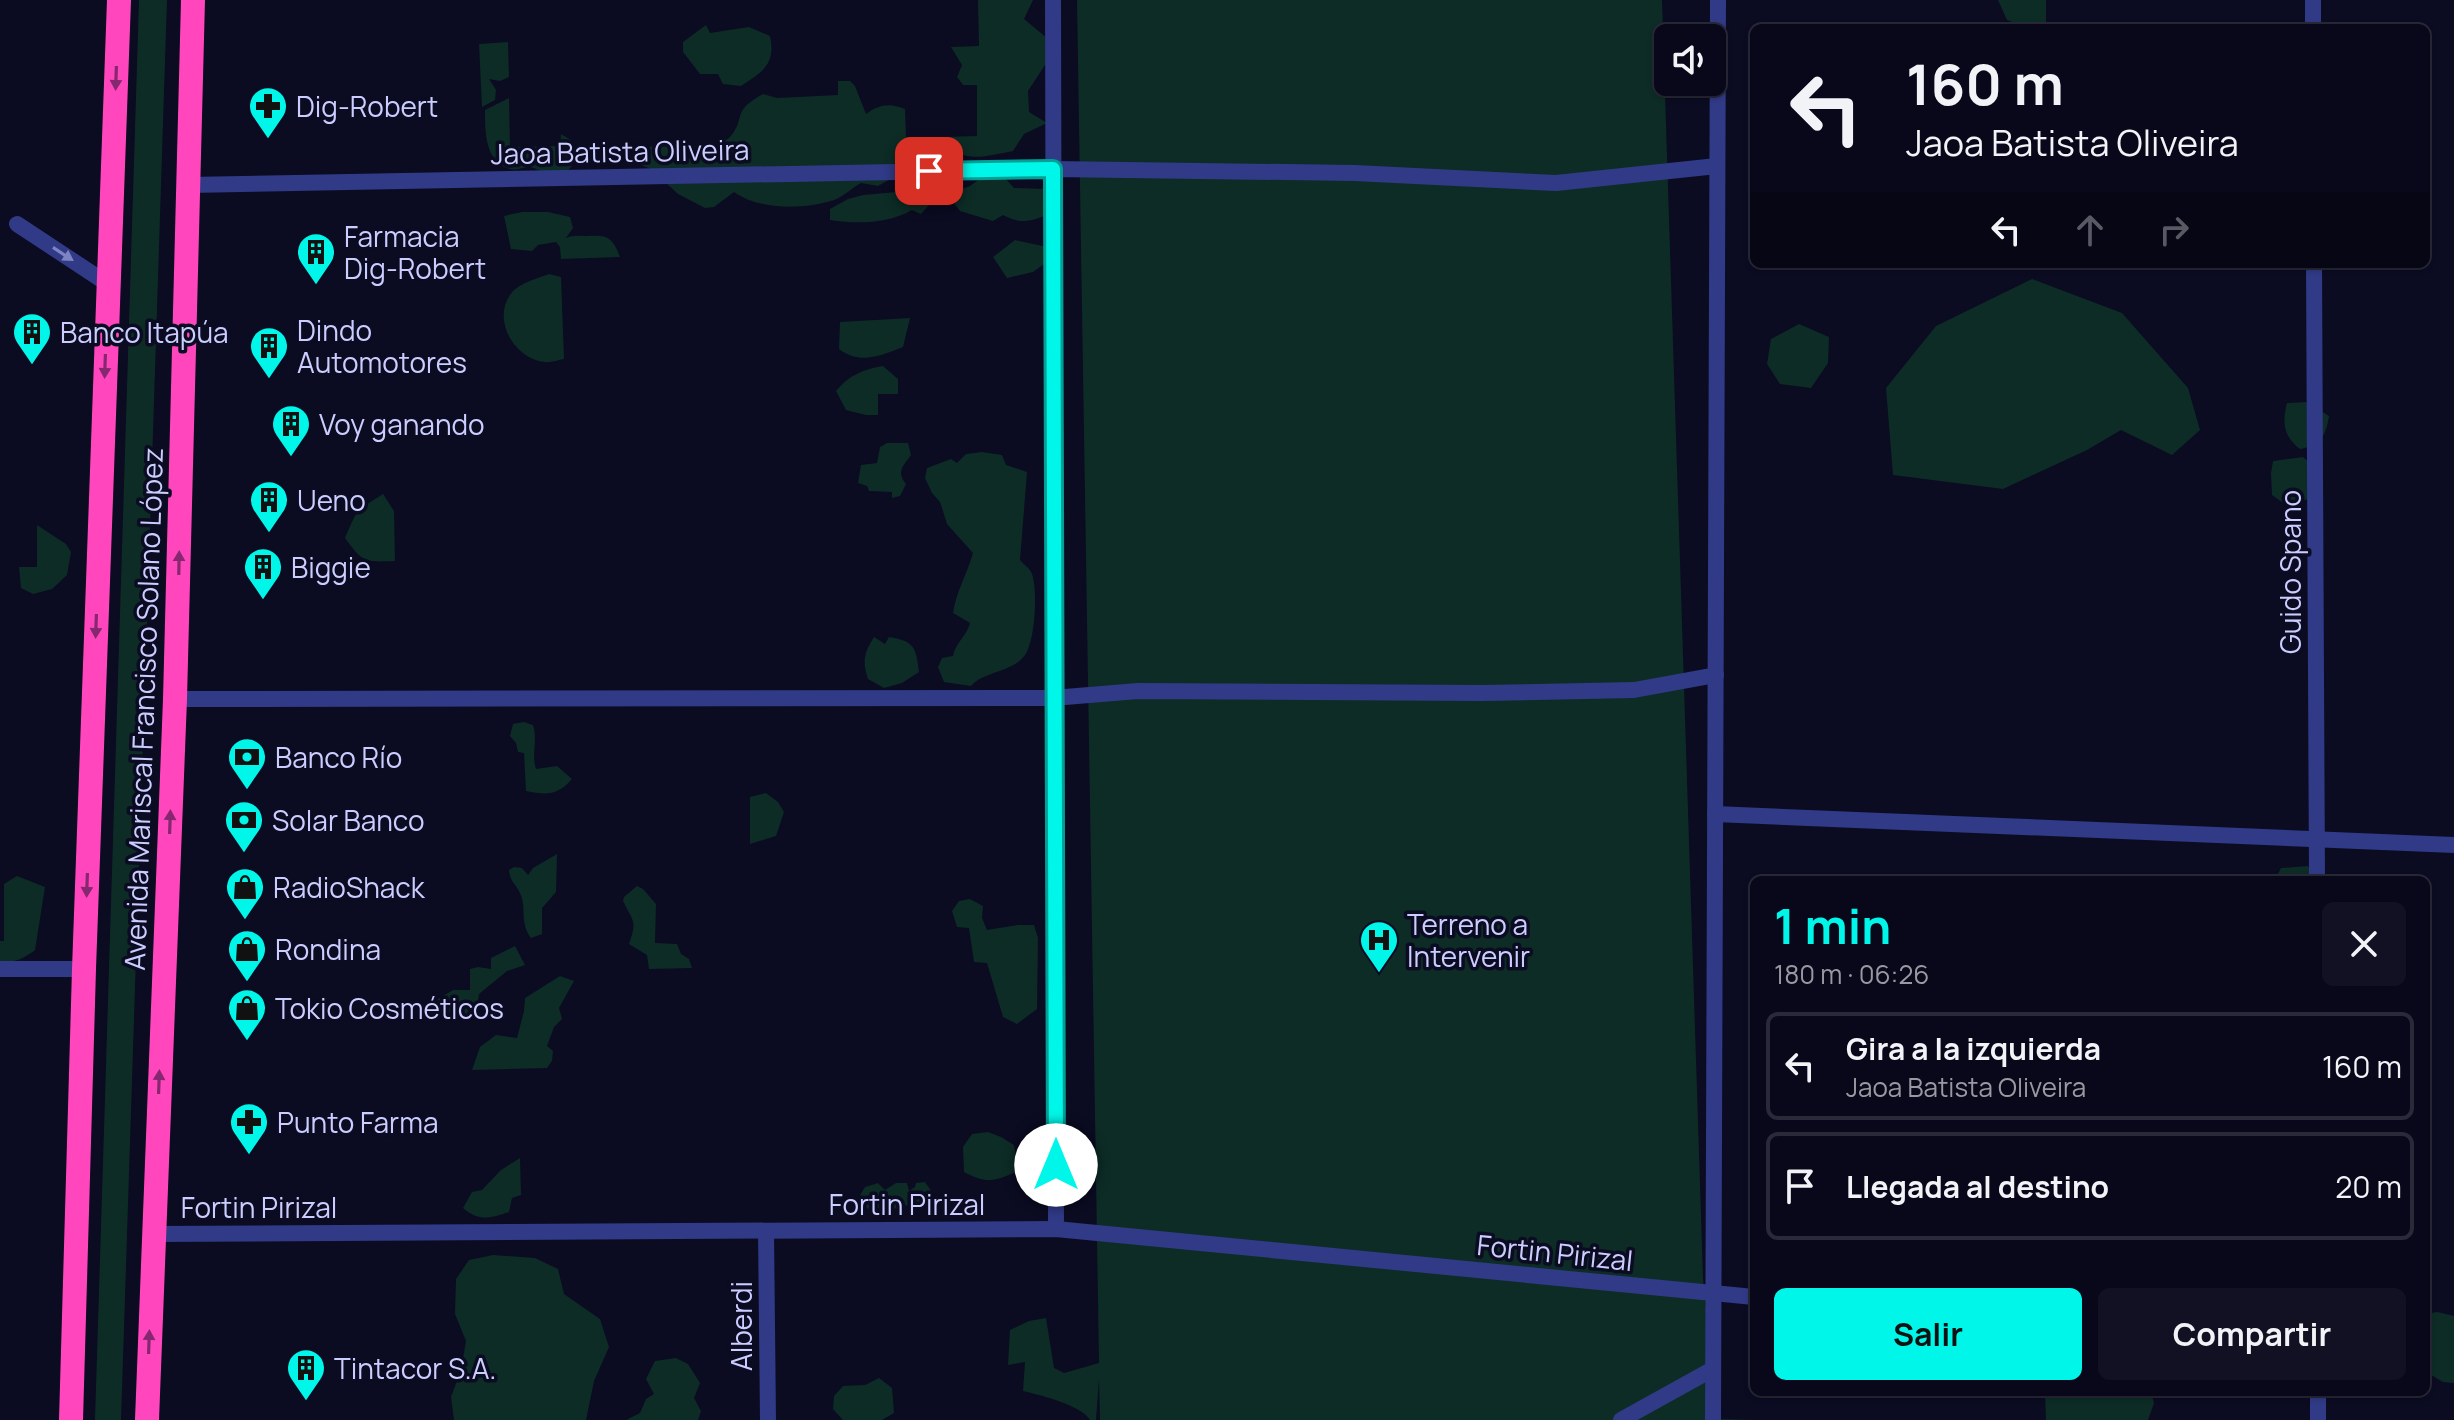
<!DOCTYPE html>
<html lang="es">
<head>
<meta charset="utf-8">
<style>
	:root { --surface:#08081a; --page:#111123; --text:#f1f3f6; --muted:#989aa2; --line:#292939; --accent:#00f6e8 }
	body { margin:0; font-family:Manrope,sans-serif; background:var(--page); color:var(--text); height:100vh; display:flex; flex-direction:column; font-size:30px; white-space:nowrap }
	* { box-sizing:border-box; margin:0 }
	p { font-size:26px; color:var(--muted) }
	.icon { flex:none; width:44px; height:44px; fill:none; stroke:currentColor; stroke-width:2; stroke-linecap:round; stroke-linejoin:round }
	.map { position:relative; flex:1; overflow:hidden }
	.details { position:absolute; left:1750px; top:876px; width:680px; height:520px; display:flex; flex-direction:column; background:var(--surface); border-radius:12px; box-shadow:0 2px 6px #0004,0 0 0 2px var(--line) }
	.details>* { flex:none }
	.guide { position:absolute; left:1750px; top:24px; width:680px; height:244px; border-radius:12px; box-shadow:0 2px 6px #0004,0 0 0 2px var(--line); background:#08081a; color:var(--text); overflow:hidden }
	.fabs { position:absolute; left:1654px; top:24px; display:grid; gap:16px }
	.fabs a { display:grid; place-items:center; width:72px; height:72px; border-radius:12px; background:var(--surface); box-shadow:0 2px 6px #0004,0 0 0 2px var(--line); font-size:40px }
	.pin { position:absolute; display:grid; place-items:center; width:68px; height:68px; color:#fff; margin:-34px; border-radius:16px; box-shadow:0 4px 12px #0006 }
	.me { position:absolute; width:88px; margin:-44px; rotate:0deg; stroke-linejoin:round; filter:drop-shadow(0 0 6px #0008) }
	.turn { display:flex; align-items:center; gap:28px; height:168px; padding:0 24px; font-size:36px }
	.turn .icon { width:104px; height:104px; stroke-width:2.5 }
	.turn b { display:block; font-size:56px; line-height:68px }
	.lanes { display:flex; align-items:center; height:76px; padding:0 24px; background:#0003; justify-content:center; gap:40px; direction:ltr }
	.lanes .off { opacity:.35 }
	.round { display:grid; place-items:center; flex:none; width:84px; height:84px; border-radius:12px; background:var(--page) }
	.summary { display:flex; align-items:center; justify-content:space-between; height:136px; padding:0 24px }
	h1 { font-size:48px; font-weight:700; line-height:60px; color:var(--accent) }
	.cta { display:flex; gap:16px; margin-top:auto; padding:16px 24px }
	.cta a { flex:1; height:92px; border-radius:12px; background:var(--accent); color:#111; font-size:32px; font-weight:700; line-height:92px; text-align:center }
	.cta a+a { background:var(--page); color:var(--text) }
	ul { padding:0; list-style:none }
	li { display:flex; align-items:center; gap:24px; height:108px; margin:0 16px 12px; padding:0 8px; border:4px solid var(--line); border-radius:12px }
	li div { flex:1 }
	li b { display:block; font-size:30px }
	li em { font-style:normal }
	.map>svg:first-child { display:block }
	.green { fill:#0d2c26 }
	.lines { fill:none; stroke-linecap:round; stroke-linejoin:round }
	.lane { stroke:#303a86; stroke-width:16 }
	.street { stroke:#303a86; stroke-width:16 }
	.highway { stroke:#ff46bc; stroke-width:24 }
	.oneway { fill:#85286f }
	.oneway2 { fill:#7e84c2 }
	.route-casing { stroke:#00a097; stroke-width:20 }
	.route { stroke:#00f6e8; stroke-width:14 }
	.labels { text-anchor:middle; dominant-baseline:central; stroke-width:7; stroke-linejoin:round; paint-order:stroke }
	.poi-label { font-size:28px; fill:#cbcdff; stroke:#0b0b22; text-anchor:start }
	.street-label { font-size:28px; fill:#cbcdff; stroke:#0b0b22 }
</style>
</head>
<body>
<div class="map">
<svg width="2454" height="1420" viewBox="0 0 2454 1420">
	<rect width="100%" height="100%" fill="#0b0b22"/>
	<g class="green">
		<polygon points="139,0 167,0 121,1420 95,1420"/>
		<path d="M 978,0 L 1033,0 L 1024,19 L 1047,38 L 1047,62 L 1028,91 L 1029,112 L 1047,123 L 1024,134 L 1013,151 C 986,156 958,166 944,137 L 977,136 L 977,85 L 963,85 L 957,77 L 962,65 L 951,47 L 979,46 Z"/>
		<path d="M 1077,0 L 1662,0 L 1703,1278 L 1717,1419 L 1757,1420 L 1100,1420 L 1099,1380 L 1096,1420 L 1090,1420 C 1081,1405 1040,1395 1023,1391 L 1025,1362 L 1008,1365 L 1010,1330 L 1029,1321 L 1046,1318 L 1054,1368 L 1064,1373 L 1099,1363 Z"/>
		<polygon points="1998,0 2046,0 2046,26 2028,28 2007,20"/>
		<path d="M 706,25 L 710,33 L 749,27 L 770,36 C 776,65 763,71 741,86 L 723,84 L 718,74 L 700,74 L 683,52 L 683,42 Z"/>
		<polygon points="508,42 509,77 500,81 489,79 496,90 495,100 482,107 479,44"/>
		<path d="M 838,81 L 850,81 L 855,86 L 866,114 C 880,104 889,103 905,109 L 906,137 L 921,137 C 921,164 899,174 878,186 L 861,183 C 852,188 843,197 834,200 C 804,210 759,210 734,192 L 714,207 L 705,208 L 678,194 L 651,169 L 636,163 L 644,147 C 664,144 717,151 730,137 C 747,117 730,112 763,94 L 777,98 L 838,95 Z"/>
		<path d="M 509,98 L 510,147 L 560,146 L 561,134 L 571,140 L 576,160 L 567,172 L 553,177 C 546,174 536,168 529,167 C 522,167 518,171 510,169 C 485,162 485,133 485,110 Z"/>
		<path d="M 982,177 L 1004,177 L 1014,188 L 1047,189 L 1047,215 C 1029,222 1020,224 1003,215 L 993,221 L 960,211 L 954,203 L 955,191 L 970,186 Z"/>
		<path d="M 897,192 L 938,195 L 921,214 L 912,210 C 887,224 858,224 830,220 L 830,209 L 848,199 L 863,195 Z"/>
		<path d="M 522,212 L 548,212 L 570,217 L 573,228 L 566,238 C 574,235 578,236 586,236 C 606,235 612,235 620,257 L 561,259 L 560,247 L 556,242 L 538,245 L 532,251 L 511,249 L 504,216 Z"/>
		<polygon points="1015,240 1047,247 1044,264 1033,272 1007,278 993,257"/>
		<path d="M 549,274 L 561,277 L 564,359 C 558,360 550,363 545,362 C 515,359 492,321 510,295 C 518,283 536,279 549,274 Z"/>
		<polygon points="2032,279 2122,313 2188,388 2200,430 2172,455 2121,430 2087,450 2003,489 1893,475 1886,388 1936,326"/>
		<path d="M 910,318 L 903,347 C 880,356 860,365 839,349 L 840,322 Z"/>
		<polygon points="1799,324 1829,337 1828,363 1811,388 1780,384 1767,364 1771,339"/>
		<path d="M 883,366 L 898,379 L 898,394 L 878,394 L 878,415 L 866,415 L 846,410 L 836,391 C 849,375 864,369 883,366 Z"/>
		<path d="M 2307,402 L 2329,416 C 2326,436 2320,445 2300,449 C 2283,436 2282,422 2287,403 Z"/>
		<path d="M 887,443 L 908,443 L 911,455 C 903,466 896,472 906,484 L 900,496 L 892,498 L 892,492 L 869,491 L 867,486 L 858,483 L 861,465 L 877,463 L 880,447 Z"/>
		<path d="M 982,452 L 1002,455 L 1006,465 L 1027,472 L 1020,560 C 1024,565 1030,568 1032,574 C 1038,590 1035,642 1025,655 C 1012,673 984,671 971,686 L 944,682 L 938,667 L 942,658 L 953,656 C 955,643 967,636 970,623 L 953,613 C 956,592 967,574 973,553 L 947,524 L 940,502 L 932,493 L 925,478 L 927,468 L 951,459 L 957,463 L 966,454 Z"/>
		<polygon points="2303,457 2316,468 2316,495 2301,502 2286,505 2272,495 2271,473 2273,461"/>
		<path d="M 383,494 L 394,511 L 395,561 C 365,562 363,563 345,538 C 359,506 355,512 383,494 Z"/>
		<polygon points="37,525 66,544 71,552 67,575 52,589 33,594 21,588 19,567 37,567"/>
		<path d="M 874,637 L 885,644 L 889,637 C 915,641 916,648 919,672 L 902,683 L 884,688 L 868,679 C 862,661 864,653 874,637 Z"/>
		<path d="M 524,722 L 533,725 C 538,741 531,754 536,769 L 557,766 L 572,779 C 557,796 546,795 526,791 L 524,753 L 518,752 L 516,743 L 510,736 L 513,724 Z"/>
		<polygon points="766,793 778,802 784,812 776,836 750,844 750,797"/>
		<path d="M 557,854 L 556,892 L 542,908 L 542,934 L 531,938 C 519,922 527,908 520,893 C 516,884 510,882 509,870 L 514,867 L 522,868 L 528,875 L 533,868 Z"/>
		<polygon points="2308,866 2316,880 2275,880 2281,868"/>
		<path d="M 17,876 L 45,887 L 35,950 C 25,958 14,964 0,961 L 0,941 L 4,941 L 4,884 Z"/>
		<path d="M 637,886 L 643,889 L 656,904 L 655,943 L 677,944 L 681,954 L 689,959 L 692,968 L 649,969 L 647,955 L 629,944 C 637,921 634,923 623,901 L 624,897 Z"/>
		<polygon points="970,899 983,906 982,918 987,930 1018,925 1034,925 1038,938 1037,1009 1017,1024 1003,1017 987,963 974,962 969,928 957,927 952,911 959,901"/>
		<polygon points="515,946 525,965 507,971 479,994 477,1008 469,1015 452,1014 437,1006 438,999 453,990 470,990 470,969 478,967 491,969 491,958"/>
		<polygon points="560,976 574,981 559,1008 562,1019 554,1027 547,1046 553,1051 552,1061 547,1068 472,1070 480,1047 496,1035 517,1038 524,1011 525,998"/>
		<path d="M 988,1132 L 1001,1137 L 1014,1145 L 1017,1160 L 1014,1173 C 992,1182 985,1183 964,1172 L 963,1147 L 972,1134 Z"/>
		<path d="M 520,1158 L 521,1195 L 512,1198 L 509,1212 C 491,1218 479,1222 463,1208 L 472,1192 L 482,1190 L 501,1170 Z"/>
		<polygon points="925,1182 932,1192 931,1202 919,1210 905,1205 893,1209 887,1205 874,1210 861,1207 859,1197 865,1187 878,1183 885,1190 896,1183 907,1183 909,1191 915,1187 916,1183"/>
		<polygon points="493,1255 535,1258 558,1269 564,1294 600,1319 609,1347 594,1381 586,1420 454,1420 451,1397 461,1370 466,1341 455,1314 456,1279 469,1260"/>
		<polygon points="2437,1312 2454,1316 2454,1383 2443,1382 2426,1372 2426,1314"/>
		<polygon points="676,1358 688,1364 700,1383 694,1398 701,1411 698,1420 626,1420 640,1413 646,1399 654,1394 646,1379 655,1361"/>
		<polygon points="879,1378 892,1388 894,1413 882,1420 843,1420 833,1409 834,1396 843,1386 865,1385"/>
		<polygon points="2045,1392 2151,1392 2154,1403 2148,1420 2046,1420"/>
	</g>
	<g class="lines">
		<g class="lane">
			<polyline points="17,224 108,284"/>
			<polyline points="1621,1420 1713,1369"/>
		</g>
		<g class="street">
			<polyline points="1053,0 1056,1229"/>
			<polyline points="2313,0 2313,28"/>
			<polyline points="188,185 1053,169 1355,173 1556,183 1717,166"/>
			<polyline points="2314,264 2317,880"/>
			<polyline points="175,699 1053,698 1138,691 1482,693 1634,690 1716,675"/>
			<polyline points="1715,814 2454,845"/>
			<polyline points="0,969 84,969"/>
			<polyline points="766,1231 768,1420"/>
			<polyline points="153,1234 1056,1229 1754,1297"/>
			<polyline points="2318,1392 2318,1420"/>
			<polyline points="1713,1420 1718,0"/>
		</g>
		<g class="highway">
			<polyline points="71,1420 84,969 119,0"/>
			<polyline points="147,1420 175,699 193,0"/>
		</g>
	</g>
	<defs><path id="oneway-solid" d="M-6-.8H1V-3.2L6.5 0L1 3.2V.8H-6Z" transform="scale(2)"/></defs>
	<g class="oneway">
		<use href="#oneway-solid" transform="translate(116 78) rotate(92)"/>
		<use href="#oneway-solid" transform="translate(105 366) rotate(92)"/>
		<use href="#oneway-solid" transform="translate(179 563) rotate(-89)"/>
		<use href="#oneway-solid" transform="translate(96 626) rotate(92)"/>
		<use href="#oneway-solid" transform="translate(170 822) rotate(-88)"/>
		<use href="#oneway-solid" transform="translate(87 885) rotate(92)"/>
		<use href="#oneway-solid" transform="translate(159 1082) rotate(-88)"/>
		<use href="#oneway-solid" transform="translate(149 1342) rotate(-88)"/>
	</g>
	<use class="oneway2" href="#oneway-solid" transform="translate(63 254) rotate(33)"/>
	<g class="lines">
		<defs>
			<polyline id="route" points="929,171 1053,169 1056,1165"/>
		</defs>
		<use href="#route" class="route-casing"/>
		<use href="#route" class="route"/>
	</g>
	<defs>
		<symbol id="pharmacy-pin" viewBox="-11 -11 22 30"><path d="M0 17L-7.5 6A9.5 9.5 0 1 1 7.5 6Z" fill="#00f6e8" stroke="#0b0b22"/><path d="M-2-6h4v4h4v4h-4v4h-4v-4h-4v-4h4Z" fill="#111"/></symbol>
		<symbol id="building-pin" viewBox="-11 -11 22 30"><path d="M0 17L-7.5 6A9.5 9.5 0 1 1 7.5 6Z" fill="#00f6e8" stroke="#0b0b22"/><path d="M-4-6H4V6H1V3H-1V6H-4ZM-2.5-4.3h1.7v1.8h-1.7ZM.8-4.3h1.7v1.8H.8ZM-2.5-1h1.7V.8h-1.7ZM.8-1h1.7V.8H.8Z" fill="#111"/></symbol>
		<symbol id="bank-pin" viewBox="-11 -11 22 30"><path d="M0 17L-7.5 6A9.5 9.5 0 1 1 7.5 6Z" fill="#00f6e8" stroke="#0b0b22"/><path d="M-6-4H6V4H-6ZM0-2.3a2.3 2.3 0 1 0 0 4.6a2.3 2.3 0 1 0 0-4.6Z" fill="#111"/></symbol>
		<symbol id="shop-pin" viewBox="-11 -11 22 30"><path d="M0 17L-7.5 6A9.5 9.5 0 1 1 7.5 6Z" fill="#00f6e8" stroke="#0b0b22"/><path d="M-5-2.5h2.3a2.7 3.5 0 0 1 5.4 0H5L5.5 6h-11ZM-1.5-2.5h3a1.5 2.3 0 0 0-3 0Z" fill="#111"/></symbol>
		<symbol id="hospital-pin" viewBox="-11 -11 22 30"><path d="M0 17L-7.5 6A9.5 9.5 0 1 1 7.5 6Z" fill="#00f6e8" stroke="#0b0b22"/><path d="M-5-5h3v3.5h4V-5h3V5h-3V1.5h-4V5h-3Z" fill="#111"/></symbol>
	</defs>
	<g fill-rule="evenodd">
		<use href="#pharmacy-pin" x="246" y="84" width="44" height="60"/>
		<use href="#building-pin" x="294" y="230" width="44" height="60"/>
		<use href="#building-pin" x="10" y="310" width="44" height="60"/>
		<use href="#building-pin" x="247" y="324" width="44" height="60"/>
		<use href="#building-pin" x="269" y="402" width="44" height="60"/>
		<use href="#building-pin" x="247" y="478" width="44" height="60"/>
		<use href="#building-pin" x="241" y="545" width="44" height="60"/>
		<use href="#bank-pin" x="225" y="735" width="44" height="60"/>
		<use href="#bank-pin" x="222" y="798" width="44" height="60"/>
		<use href="#shop-pin" x="223" y="865" width="44" height="60"/>
		<use href="#hospital-pin" x="1357" y="918" width="44" height="60"/>
		<use href="#shop-pin" x="225" y="927" width="44" height="60"/>
		<use href="#shop-pin" x="225" y="986" width="44" height="60"/>
		<use href="#pharmacy-pin" x="227" y="1100" width="44" height="60"/>
		<use href="#building-pin" x="284" y="1346" width="44" height="60"/>
	</g>
	<g class="labels">
		<g class="poi-label">
			<text x="296" y="106">Dig-Robert</text>
			<text x="344" y="236">Farmacia<tspan x="344" dy="32">Dig-Robert</tspan></text>
			<text x="297" y="330">Dindo<tspan x="297" dy="32">Automotores</tspan></text>
			<text x="60" y="332">Banco Itapúa</text>
			<text x="319" y="424">Voy ganando</text>
			<text x="297" y="500">Ueno</text>
			<text x="291" y="567">Biggie</text>
			<text x="275" y="757">Banco Río</text>
			<text x="272" y="820">Solar Banco</text>
			<text x="273" y="887">RadioShack</text>
			<text x="1407" y="924">Terreno a<tspan x="1407" dy="32">Intervenir</tspan></text>
			<text x="275" y="949">Rondina</text>
			<text x="275" y="1008">Tokio Cosméticos</text>
			<text x="277" y="1122">Punto Farma</text>
			<text x="334" y="1368">Tintacor S.A.</text>
		</g>
		<g class="street-label">
			<text transform="translate(620 151) rotate(-1)">Jaoa Batista Oliveira</text>
			<text transform="translate(2290 572) rotate(-90)">Guido Spano</text>
			<text transform="translate(143 709) rotate(-88)">Avenida Mariscal Francisco Solano López</text>
			<text x="907" y="1204">Fortin Pirizal</text>
			<text x="259" y="1207">Fortin Pirizal</text>
			<text transform="translate(1555 1252) rotate(6)">Fortin Pirizal</text>
			<text transform="translate(741 1326) rotate(-90)">Alberdi</text>
		</g>
	</g>
</svg>
<div class="fabs">
<a><svg class="icon" aria-label="sound" viewBox="0 0 24 24"><path d="M4 9h4l5-4v14l-5-4H4zM17 9q2 3 0 6"/></svg></a>
</div>
<div class="pin" style="left:929px;top:171px;background:#d93025"><svg class="icon" aria-label="arrive" viewBox="0 0 24 24"><path d="M6 21V4h12l-3 4 3 4H6"/></svg></div>
<svg class="me" style="left:1056px;top:1165px" viewBox="-20 -20 40 40"><circle r="19" fill="#fff"/><path d="M0-13L10 11 0 6-10 11z" fill="#00f6e8"/></svg>
<div class="guide">
<div class="turn"><svg class="icon" aria-label="left" viewBox="0 0 24 24"><path d="M17 20v-9H6M10 6l-5 5 5 5"/></svg><div><b>160 m</b>Jaoa Batista Oliveira</div></div>
<div class="lanes"><svg class="icon" aria-label="left" viewBox="0 0 24 24"><path d="M17 20v-9H6M10 6l-5 5 5 5"/></svg><svg class="icon off" aria-label="ahead" viewBox="0 0 24 24"><path d="M12 20V5M6 11l6-6 6 6"/></svg><svg class="icon off" aria-label="right" viewBox="0 0 24 24"><path d="M7 20v-9h11M14 6l5 5-5 5"/></svg></div>
</div>
<section class="details">
<div class="summary"><div><h1>1 min</h1><p>180 m · 06:26</p></div><a class="round"><svg class="icon" aria-label="close" viewBox="0 0 24 24"><path d="M6 6l12 12M18 6L6 18"/></svg></a></div>
<ul>
<li><svg class="icon" aria-label="left" viewBox="0 0 24 24"><path d="M17 20v-9H6M10 6l-5 5 5 5"/></svg><div><b>Gira a la izquierda</b><p>Jaoa Batista Oliveira</p></div><em>160 m</em></li>
<li><svg class="icon" aria-label="arrive" viewBox="0 0 24 24"><path d="M6 21V4h12l-3 4 3 4H6"/></svg><div><b>Llegada al destino</b></div><em>20 m</em></li>
</ul>
<div class="cta"><a>Salir</a><a>Compartir</a></div>
</section>
</div>
</body>
</html>
